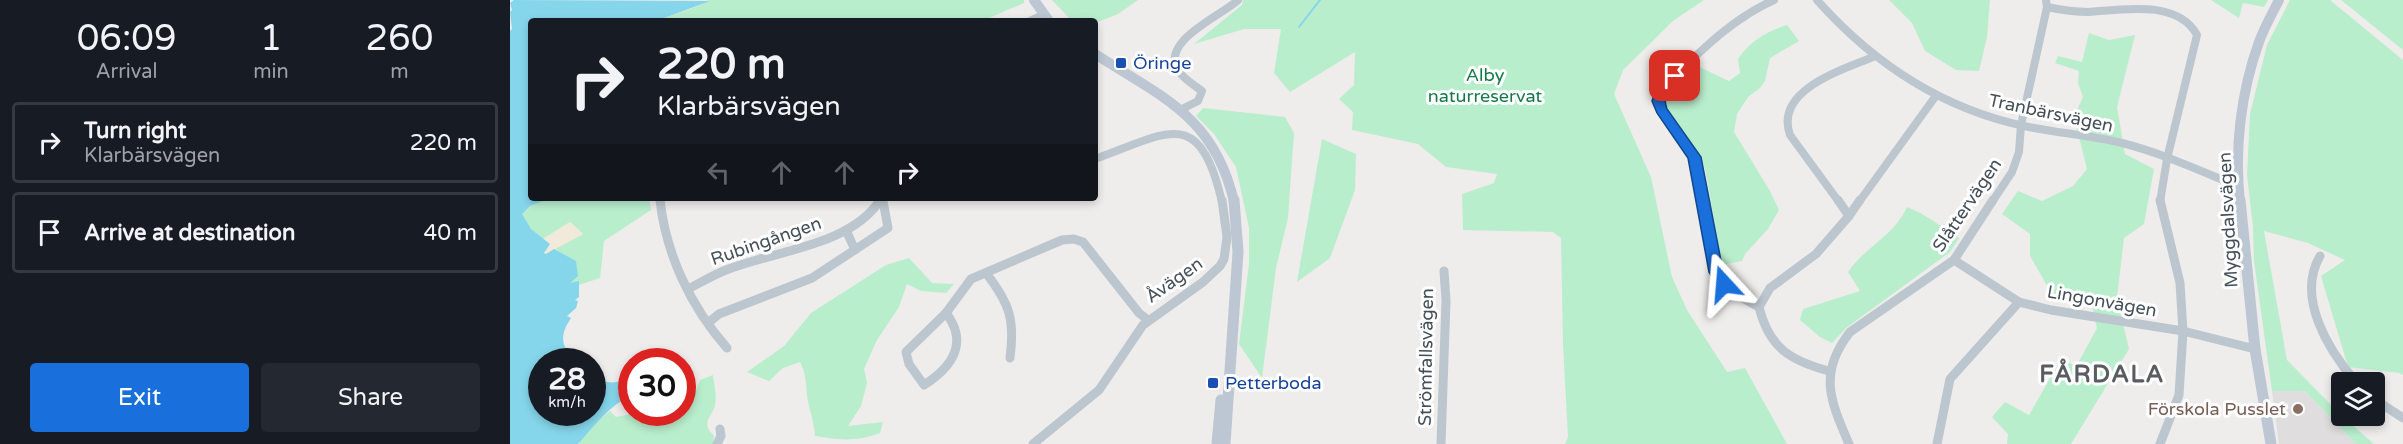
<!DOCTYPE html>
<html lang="en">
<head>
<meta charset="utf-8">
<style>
	:root { --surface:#171b24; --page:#242831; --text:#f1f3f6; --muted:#9ea1a6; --line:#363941; --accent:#196fdb }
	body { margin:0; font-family:"Varela Round",sans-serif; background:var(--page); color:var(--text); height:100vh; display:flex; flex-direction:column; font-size:22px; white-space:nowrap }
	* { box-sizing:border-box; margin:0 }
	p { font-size:20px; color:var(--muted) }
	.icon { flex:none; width:33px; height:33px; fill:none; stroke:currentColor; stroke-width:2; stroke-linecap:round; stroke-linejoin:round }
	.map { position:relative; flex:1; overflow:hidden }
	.panel { display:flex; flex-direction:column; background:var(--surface); width:510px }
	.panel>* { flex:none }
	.guide { position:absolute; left:18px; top:18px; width:570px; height:183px; border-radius:6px; box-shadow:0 3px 9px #0003; background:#171b24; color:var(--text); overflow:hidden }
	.tools { position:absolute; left:1821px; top:372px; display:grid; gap:12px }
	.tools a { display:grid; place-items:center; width:54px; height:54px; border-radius:6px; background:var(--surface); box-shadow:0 3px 9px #0003; font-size:30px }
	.speed { position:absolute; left:18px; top:348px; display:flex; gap:12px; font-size:30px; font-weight:700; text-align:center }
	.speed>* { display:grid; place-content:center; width:78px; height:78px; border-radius:50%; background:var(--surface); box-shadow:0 3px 9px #0003; line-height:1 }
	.speed small { font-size:15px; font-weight:400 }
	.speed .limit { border:9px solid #d22; background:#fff; color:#111 }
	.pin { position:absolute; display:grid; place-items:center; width:51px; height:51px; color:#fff; margin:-26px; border-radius:12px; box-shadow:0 3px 9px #0006 }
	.me { position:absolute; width:66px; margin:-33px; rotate:341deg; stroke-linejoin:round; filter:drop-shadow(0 0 4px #0008) }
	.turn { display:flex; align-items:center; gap:21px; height:126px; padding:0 30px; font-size:27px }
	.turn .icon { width:78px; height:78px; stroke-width:2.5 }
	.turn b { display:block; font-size:42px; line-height:51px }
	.lanes { display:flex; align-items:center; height:57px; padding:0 30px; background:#0003; justify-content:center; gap:30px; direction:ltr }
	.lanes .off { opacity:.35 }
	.eta { display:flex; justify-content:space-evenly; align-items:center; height:102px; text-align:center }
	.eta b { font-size:36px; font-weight:600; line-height:42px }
	.button { display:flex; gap:12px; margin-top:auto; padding:12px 30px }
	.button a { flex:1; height:69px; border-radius:6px; background:var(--accent); color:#fff; font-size:24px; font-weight:600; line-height:69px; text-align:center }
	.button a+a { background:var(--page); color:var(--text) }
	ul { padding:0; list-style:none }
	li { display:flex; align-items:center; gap:18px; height:81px; margin:0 12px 9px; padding:0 18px; border:3px solid var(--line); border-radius:6px }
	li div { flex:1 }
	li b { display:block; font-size:22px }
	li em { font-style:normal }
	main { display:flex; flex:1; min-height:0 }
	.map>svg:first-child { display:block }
	.education { fill:#e0ddde }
	.green { fill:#b9eecd }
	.sand { fill:#f1eadb }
	.water { fill:#86d6eb }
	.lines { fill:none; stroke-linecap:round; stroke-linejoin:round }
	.stream { stroke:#86d6eb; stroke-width:2 }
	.street-far1 { stroke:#bcc6ce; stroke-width:8 }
	.street { stroke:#bcc6ce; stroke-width:9 }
	.secondary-far1 { stroke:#bcc7d3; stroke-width:10 }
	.secondary { stroke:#bcc7d3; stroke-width:11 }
	.route { fill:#196fdb; stroke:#10488e; stroke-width:1.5 }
	.transit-dot { fill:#1a4fb4; stroke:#fff; stroke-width:2 }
	.education-dot { fill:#8d6e63; stroke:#fff; stroke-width:2 }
	.labels { text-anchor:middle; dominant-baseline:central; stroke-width:6; stroke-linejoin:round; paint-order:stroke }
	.transit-label { font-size:18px; fill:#164399; stroke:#fff; text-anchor:start }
	.park-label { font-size:18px; fill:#177947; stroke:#fff }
	.street-label { font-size:18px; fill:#444f59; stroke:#fff }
	.education-label { font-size:18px; fill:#785e54; stroke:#fff; text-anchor:end }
	.district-label { font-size:24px; font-weight:bold; letter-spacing:1.5px; fill:#595c61; stroke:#fff }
</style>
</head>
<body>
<main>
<section class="panel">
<div class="eta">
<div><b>06:09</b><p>Arrival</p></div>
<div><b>1</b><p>min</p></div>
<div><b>260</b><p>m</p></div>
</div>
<ul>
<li><svg class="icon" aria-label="right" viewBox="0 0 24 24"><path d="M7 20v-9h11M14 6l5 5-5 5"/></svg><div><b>Turn right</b><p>Klarbärsvägen</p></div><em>220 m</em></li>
<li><svg class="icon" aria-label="arrive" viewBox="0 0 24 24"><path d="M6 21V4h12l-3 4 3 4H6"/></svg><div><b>Arrive at destination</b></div><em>40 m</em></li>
</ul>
<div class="button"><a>Exit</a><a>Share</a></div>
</section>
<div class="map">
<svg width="1893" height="444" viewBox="0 0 1893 444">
	<rect width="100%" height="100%" fill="#efecec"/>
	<polygon class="education" points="1762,391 1795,391 1846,444 1769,444"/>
	<g class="green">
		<polygon points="199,0 514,0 514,3 472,21 146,21 188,6"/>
		<polygon points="542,0 628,0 608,14 585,23 562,21"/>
		<polygon points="733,0 1194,0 1163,21 1113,70 1104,94 1141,177 1162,277 1177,310 1217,372 1235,368 1277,444 1055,444 1058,437 1053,345 1051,238 1043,232 953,230 952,194 984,183 987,174 936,167 908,144 842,130 843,112 829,99 844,85 845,52 780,92 764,73 771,29 734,29 684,44 732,5"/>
		<polygon points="1379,0 1480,0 1477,37 1469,71 1446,70 1415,51 1402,23"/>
		<polygon points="1701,0 1758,0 1754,7 1733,3 1729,18"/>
		<polygon points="1780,0 1820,0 1893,60 1893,375 1889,373 1838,367 1811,276 1835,260 1798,243 1754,231 1777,360 1832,416 1864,444 1846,444 1795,391 1762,391 1744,261 1743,227 1737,175 1740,114 1757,45"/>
		<polygon points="1831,0 1893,0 1893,50"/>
		<path d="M 1277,25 L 1289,41 L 1260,58 L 1255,81 L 1250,88 L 1238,97 L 1227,114 L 1224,132 L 1260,191 L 1269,210 L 1258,229 L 1235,254 L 1232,261 L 1212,265 L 1195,169 L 1189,154 L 1156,110 L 1153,101 L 1156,91 L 1183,64 L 1219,81 L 1230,73 L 1228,59 C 1241,40 1256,32 1277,25 Z"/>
		<polygon points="1579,33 1599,40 1625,35 1607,107 1615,154 1644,169 1634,224 1614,238 1607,298 1619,349 1561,444 1497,444 1498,434 1482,417 1495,402 1519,415 1550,361 1567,365 1587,328 1581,301 1543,296 1520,256 1520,234 1492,214 1508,191 1532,201 1563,186 1577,169 1564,117 1573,97 1568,83 1569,71 1545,63 1548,56 1572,62"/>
		<polygon points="693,108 775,117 784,133 778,218 766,268 752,378 729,344 739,264 739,228 726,167 704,134 686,116"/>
		<polygon points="812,139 846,154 845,190 820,258 787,282"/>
		<polygon points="41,198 139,198 141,210 94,241 90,278 69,285 69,282 60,284 61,281 44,249 73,234 60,222 33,239 21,229 11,214 20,206"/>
		<path d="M 1397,207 C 1416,214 1431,227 1449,238 L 1440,252 L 1336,328 L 1322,343 L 1310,337 L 1290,320 L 1293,309 L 1350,291 L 1338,272 C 1355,247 1384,236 1397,207 Z"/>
		<path d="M 399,258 L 422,283 L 444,284 L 436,293 L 411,291 L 397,284 L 389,307 L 367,340 L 354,369 L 357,383 L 351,406 L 338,426 L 373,422 L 370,433 C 347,442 328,440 305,436 C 304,425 302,417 299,406 C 295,391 298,377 290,362 L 273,368 L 259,381 L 237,372 L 274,346 L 301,313 L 376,265 Z"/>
		<path d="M 203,375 C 204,384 207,397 205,405 C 202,418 190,421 204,436 L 203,444 L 68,444 L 80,428 L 100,411 L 106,417 L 127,413 L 172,412 L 173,395 L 187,389 L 190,380 Z"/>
	</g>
	<polygon class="sand" points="60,222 73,234 36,254 34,252 33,239"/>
	<path class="water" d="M 4,0 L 200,1 L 146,21 L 21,21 L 21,198 L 41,198 L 20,206 L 12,214 L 21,229 L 40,244 L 34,253 L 36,254 L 44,249 L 66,261 L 68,276 L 60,283 L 69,281 L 69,297 L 65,300 L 68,301 L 66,308 L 57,316 L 61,318 C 49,336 51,346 65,361 L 32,362 L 32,412 L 82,412 L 83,378 C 97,384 108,384 121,377 L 121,395 C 98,407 85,425 68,444 L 0,444 L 0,31 L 2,29 L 0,12 L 2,10 L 0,3 Z"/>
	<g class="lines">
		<polyline class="stream" points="789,27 810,0"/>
		<g class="street-far1">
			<path d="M 1307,0 C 1363,63 1431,108 1514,126 C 1546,133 1580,135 1612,143 C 1652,153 1690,171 1728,186"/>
			<path d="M 1537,7 C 1551,10 1565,12 1579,12 C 1615,9 1668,0 1687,35 L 1657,159 L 1650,202"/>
			<polyline points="520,21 533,15"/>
			<path d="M 670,110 L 688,101 L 692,91 C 684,85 672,78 667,69 C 652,40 711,16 728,0"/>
			<path d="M 585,159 C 658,133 689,104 712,202"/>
			<polyline points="150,198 150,202"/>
			<polyline points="369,202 372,198"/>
			<path d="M 1193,202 L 1185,157 L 1151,110 L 1148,101 L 1151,89 C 1186,56 1219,20 1264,0"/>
			<path d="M 1329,202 L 1280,135 C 1264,90 1332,70 1363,57"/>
			<polyline points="1349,202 1425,97"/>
			<polyline points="1482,202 1502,172 1509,152 1511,125 1537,7 1536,0"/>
		</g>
		<g class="street">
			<path d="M 150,200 C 156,255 181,307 217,348"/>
			<path d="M 1193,200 C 1203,252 1196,281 1249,307"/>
			<polyline points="1339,216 1350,200"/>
			<polyline points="336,230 345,250"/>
			<path d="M 1810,256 C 1786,297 1818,350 1846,382"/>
			<polyline points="1444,260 1509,302 1541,310 1673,331 1745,349"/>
			<path d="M 476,273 C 500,304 505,320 500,358"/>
			<path d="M 178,289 C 190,283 203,275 216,270 C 263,251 341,246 370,200"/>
			<path d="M 436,313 C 459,343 442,367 414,385 L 399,364 L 396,352 Z"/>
			<polyline points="436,313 461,279 552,240 564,239 573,242 629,313 638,320"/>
			<polyline points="198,323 209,314 302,278 378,228 373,201"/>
			<path d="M 1319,371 C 1281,361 1259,348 1249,307 L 1260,288 L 1306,254 L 1339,216 L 1328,200"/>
			<polyline points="1864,399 1893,418"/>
			<polyline points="207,444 211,436 210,429"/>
			<polyline points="523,444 589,390 633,325 693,282 710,266 714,259 717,237 712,200"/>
			<polyline points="931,444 936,301 934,271"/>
			<path d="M 1339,444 C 1320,400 1308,373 1340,332 L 1444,260 L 1483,200"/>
			<polyline points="1427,444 1440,379 1509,302"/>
			<polyline points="1650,444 1669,395 1673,331 1670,283 1650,200"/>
		</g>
		<g class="secondary-far1">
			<polyline points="524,0 539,21"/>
			<path d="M 585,54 C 652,97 705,117 724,202"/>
			<path d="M 1730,202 C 1724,149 1731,92 1749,42 C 1754,28 1762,14 1769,0"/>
		</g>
		<g class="secondary">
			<polyline points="1730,200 1745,349 1761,444"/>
			<polyline points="707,444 711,400"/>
			<polyline points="715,444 728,252 724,200"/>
		</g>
	</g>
	<path class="route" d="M 1165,73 L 1171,76 C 1161,88 1151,93 1157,109 L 1191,157 L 1213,271 L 1221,284 L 1219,288 L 1208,288 L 1199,272 L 1178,158 L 1147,113 L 1142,101 L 1147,86 Z"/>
	<g class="transit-dot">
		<rect x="605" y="57" width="12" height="12" rx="3"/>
		<rect x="697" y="377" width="12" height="12" rx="3"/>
	</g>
	<circle class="education-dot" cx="1788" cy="409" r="6"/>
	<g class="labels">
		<g class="transit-label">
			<text x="623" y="63">Öringe</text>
			<text x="715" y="383">Petterboda</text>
		</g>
		<g class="park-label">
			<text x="975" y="75">Alby<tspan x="975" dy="21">naturreservat</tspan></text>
		</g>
		<g class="street-label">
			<text transform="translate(1541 113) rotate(12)">Tranbärsvägen</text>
			<text transform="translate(1457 205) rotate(-56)">Slåttervägen</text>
			<text transform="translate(1718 220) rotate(-93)">Myggdalsvägen</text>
			<text transform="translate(256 241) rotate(-19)">Rubingången</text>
			<text transform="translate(664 280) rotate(-35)">Åvägen</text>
			<text transform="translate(1592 301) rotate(10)">Lingonvägen</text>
			<text transform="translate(916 357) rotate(-89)">Strömfallsvägen</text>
		</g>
		<g class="education-label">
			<text x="1776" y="409">Förskola Pusslet</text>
		</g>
		<g class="district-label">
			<text x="1592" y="374">FÅRDALA</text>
		</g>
	</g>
</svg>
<div class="tools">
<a><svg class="icon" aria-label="layers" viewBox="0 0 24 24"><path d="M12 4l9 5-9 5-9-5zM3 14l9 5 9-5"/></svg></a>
</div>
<div class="speed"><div>28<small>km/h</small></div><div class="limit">30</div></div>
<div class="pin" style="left:1165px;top:76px;background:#d93025"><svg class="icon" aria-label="arrive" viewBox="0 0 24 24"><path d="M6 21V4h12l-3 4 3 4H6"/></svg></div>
<svg class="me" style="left:1214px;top:284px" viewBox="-20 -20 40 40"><path d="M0-17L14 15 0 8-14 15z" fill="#196fdb" stroke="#fff" stroke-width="4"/></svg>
<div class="guide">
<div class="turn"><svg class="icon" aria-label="right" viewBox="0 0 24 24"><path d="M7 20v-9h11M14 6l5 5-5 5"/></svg><div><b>220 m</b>Klarbärsvägen</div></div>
<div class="lanes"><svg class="icon off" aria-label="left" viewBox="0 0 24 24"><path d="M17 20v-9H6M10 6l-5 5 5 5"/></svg><svg class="icon off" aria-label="ahead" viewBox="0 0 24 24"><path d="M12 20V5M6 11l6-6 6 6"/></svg><svg class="icon off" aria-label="ahead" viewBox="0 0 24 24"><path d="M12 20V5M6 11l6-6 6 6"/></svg><svg class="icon" aria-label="right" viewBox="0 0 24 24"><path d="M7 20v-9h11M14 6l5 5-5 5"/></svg></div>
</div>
</div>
</main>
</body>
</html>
